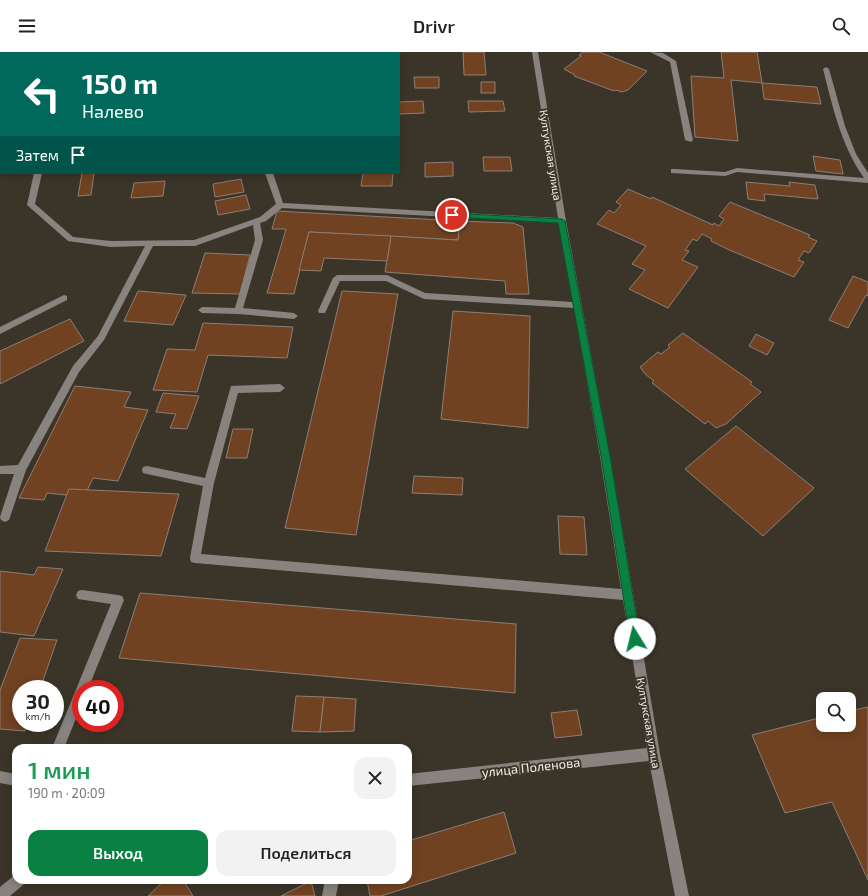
<!DOCTYPE html>
<html lang="ru">
<head>
<meta charset="utf-8">
<style>
	:root { --surface:#fff; --page:#f2f2f2; --text:#222; --muted:#767676; --accent:#0b8043 }
	body { margin:0; font-family:"Exo 2",sans-serif; background:var(--page); color:var(--text); height:100vh; display:flex; flex-direction:column; font-size:15px; white-space:nowrap }
	* { box-sizing:border-box; margin:0 }
	p { font-size:13px; color:var(--muted) }
	.icon { flex:none; width:22px; height:22px; fill:none; stroke:currentColor; stroke-width:2; stroke-linecap:round; stroke-linejoin:round }
	.map { position:relative; flex:1; overflow:hidden }
	.panel { position:absolute; left:12px; top:692px; width:400px; height:140px; display:flex; flex-direction:column; background:var(--surface); border-radius:12px; box-shadow:0 2px 10px #0003 }
	.panel>* { flex:none }
	.hud { position:absolute; left:0px; top:0px; width:400px; height:122px; box-shadow:0 2px 10px #0003; background:#00695c; color:#fff; overflow:hidden }
	.controls { position:absolute; left:816px; top:640px; display:grid; gap:8px }
	.controls a { display:grid; place-items:center; width:40px; height:40px; border-radius:8px; background:var(--surface); box-shadow:0 2px 10px #0003; font-size:20px }
	.speed { position:absolute; left:12px; top:628px; display:flex; gap:8px; font-size:20px; font-weight:700; text-align:center }
	.speed>* { display:grid; place-content:center; width:52px; height:52px; border-radius:50%; background:var(--surface); box-shadow:0 2px 10px #0003; line-height:1 }
	.speed small { font-size:10px; font-weight:400 }
	.speed .limit { border:6px solid #d22; background:#fff; color:#111 }
	.pin { position:absolute; display:grid; place-items:center; width:34px; height:34px; color:#fff; margin:-17px; border:2px solid #fff; border-radius:50%; box-shadow:0 1px 4px #0007 }
	.me { position:absolute; width:44px; margin:-22px; rotate:351deg; stroke-linejoin:round; filter:drop-shadow(0 0 3px #0008) }
	.turn { display:flex; align-items:center; gap:14px; height:84px; padding:0 16px; font-size:18px }
	.turn .icon { width:52px; height:52px; stroke-width:2.5 }
	.turn b { display:block; font-size:28px; line-height:34px }
	.then { display:flex; align-items:center; height:38px; padding:0 16px; background:#0003; gap:8px; font-size:15px }
	.round { display:grid; place-items:center; flex:none; width:42px; height:42px; border-radius:12px; background:var(--page) }
	.head { display:flex; align-items:center; justify-content:space-between; height:68px; padding:0 16px }
	h1 { font-size:24px; font-weight:600; line-height:30px; color:#1e9e55 }
	.cta { display:flex; gap:8px; margin-top:auto; padding:8px 16px }
	.cta a { flex:1; height:46px; border-radius:12px; background:var(--accent); color:#fff; font-size:16px; font-weight:600; line-height:46px; text-align:center }
	.cta a+a { background:var(--page); color:var(--text) }
	header { display:flex; justify-content:space-between; align-items:center; height:52px; padding:0 16px; background:var(--surface); font-size:18px; font-weight:600 }
	.map>svg:first-child { display:block }
	.building { fill:#714222; stroke:#8c7e75 }
	.lines { fill:none; stroke-linecap:round; stroke-linejoin:round }
	.minor { fill:#89837f; fill-rule:evenodd }
	.route { fill:#0b8043; stroke:#07532c }
	.labels { text-anchor:middle; dominant-baseline:central; stroke-width:4; stroke-linejoin:round; paint-order:stroke }
	.street-label { font-size:11px; fill:#f4f0e9; stroke:#3b3529 }
	.near-street-label { font-size:13px; fill:#f4f0e9; stroke:#3b3529 }
</style>
</head>
<body>
<header><svg class="icon" aria-label="menu" viewBox="0 0 24 24"><path d="M4 6h16M4 12h16M4 18h16"/></svg>Drivr<svg class="icon" aria-label="search" viewBox="0 0 24 24"><circle cx="10" cy="10" r="6"/><path d="M15 15l6 6"/></svg></header>
<div class="map">
<svg width="868" height="844" viewBox="0 0 868 844">
	<rect width="100%" height="100%" fill="#3b3529"/>
	<g class="building">
		<polygon points="105,0 141,0 142,1 105,1"/>
		<polygon points="463,0 484,0 486,23 464,23"/>
		<polygon points="583,0 599,0 647,19 628,38 622,40 616,38 614,39 574,24 575,23 564,17 581,4 579,3"/>
		<polygon points="721,0 757,0 762,31 731,28 738,89 695,85 691,24 724,26"/>
		<polygon points="414,25 439,25 439,36 415,36"/>
		<rect x="481" y="30" width="14" height="11"/>
		<polygon points="762,31 817,35 821,52 764,47"/>
		<polygon points="423,49 424,61 399,62 399,50"/>
		<polygon points="468,49 503,49 505,59 469,60"/>
		<polygon points="813,104 840,108 843,122 816,119"/>
		<polygon points="483,105 510,105 512,119 484,119"/>
		<polygon points="453,110 453,124 425,125 425,111"/>
		<polygon points="82,121 94,121 91,143 78,144"/>
		<polygon points="363,121 393,121 392,134 361,134"/>
		<polygon points="241,127 244,140 215,145 213,132"/>
		<polygon points="165,129 163,144 131,146 134,131"/>
		<polygon points="746,130 790,134 789,130 815,133 818,147 764,142 765,149 748,147"/>
		<polygon points="628,137 651,147 652,145 713,173 714,171 719,174 724,167 719,164 730,150 810,183 808,185 817,189 809,201 804,199 798,208 804,210 794,225 727,197 711,189 712,187 702,182 697,189 693,187 685,198 689,199 682,208 698,215 668,256 629,237 645,218 632,212 646,194 597,172 609,158 614,161 621,153 616,150"/>
		<polygon points="246,143 250,157 218,163 215,149"/>
		<polygon points="277,159 460,169 458,188 309,180 294,242 267,241 286,177 272,177"/>
		<polygon points="460,169 513,171 523,175 529,242 506,242 505,229 385,220 391,184 458,188"/>
		<polygon points="309,180 391,184 387,209 324,206 321,219 299,218"/>
		<polygon points="205,201 250,203 240,242 192,241"/>
		<polygon points="853,224 868,230 868,244 866,243 848,276 829,268"/>
		<polygon points="138,239 186,243 173,273 124,269"/>
		<polygon points="342,239 398,242 356,483 285,476"/>
		<polygon points="453,259 530,264 528,376 441,367"/>
		<polygon points="70,267 84,289 0,332 0,299"/>
		<polygon points="203,271 293,275 287,306 208,303 197,340 153,338 167,297 195,298"/>
		<polygon points="683,281 752,330 750,332 761,340 726,372 716,376 708,369 705,372 652,331 654,329 645,322 640,315 658,300 661,302 670,295 668,293"/>
		<polygon points="756,282 774,291 767,303 749,294"/>
		<polygon points="75,334 131,340 124,355 148,358 118,429 93,426 84,445 47,441 44,448 19,446"/>
		<polygon points="163,341 199,344 187,377 170,376 176,362 156,360"/>
		<polygon points="736,374 814,436 763,484 685,417"/>
		<polygon points="233,377 253,377 247,406 226,406"/>
		<polygon points="414,424 463,426 462,443 412,441"/>
		<polygon points="69,437 179,442 161,504 45,499"/>
		<polygon points="558,464 584,465 587,503 560,502"/>
		<polygon points="38,515 63,517 34,584 0,580 0,519 34,523"/>
		<polygon points="140,541 516,572 515,641 119,606"/>
		<polygon points="20,586 57,588 40,637 21,637 21,671 28,671 25,679 0,677 0,638"/>
		<polygon points="296,644 324,645 320,680 292,679"/>
		<polygon points="324,645 356,647 354,679 320,680"/>
		<polygon points="868,655 868,828 832,750 785,761 752,683 823,665 823,673 849,673 849,659"/>
		<polygon points="577,658 582,683 555,686 551,661"/>
		<polygon points="504,760 516,801 381,844 370,844 367,828 408,828 408,789"/>
		<polygon points="165,828 183,828 193,844 148,844"/>
		<polygon points="311,829 315,844 281,844"/>
	</g>
	<g class="lines">
		<g class="minor">
			<rect x="38" y="0" width="6" height="1"/>
			<rect x="271" y="0" width="6" height="1"/>
			<polygon points="532,0 538,0 566,169 610,404 660,702 689,844 675,844 649,709 408,734 408,722 647,696 623,548 195,511 191,510 190,506 203,434 147,422 143,421 142,418 143,415 147,414 205,426 231,334 280,332 285,336 280,340 238,341 214,431 201,502 621,537 600,404 574,256 424,247 386,229 340,229 325,261 319,261 318,259 333,226 337,223 387,223 425,241 573,250 559,171 282,156 266,169 260,171 263,188 243,256 294,261 298,264 294,267 238,262 202,261 198,258 202,255 235,256 255,188 253,173 195,194 153,194 104,288 79,320 26,418 9,468 5,470 1,468 0,465 14,422 0,422 0,414 18,413 73,314 98,284 145,194 111,195 68,189 27,153 34,121 42,121 35,152 73,185 111,189 194,188 260,165 276,152 265,121 273,121 283,151 558,166"/>
			<polygon points="650,0 663,1 676,9 693,88 691,90 685,88 670,10"/>
			<path d="M 826,15 L 829,17 L 845,74 L 856,102 L 868,121 L 868,131 L 737,120 L 725,124 L 671,121 L 671,117 L 674,117 L 725,120 L 737,116 L 864,126 C 841,93 833,56 823,17 Z"/>
			<polygon points="64,243 67,244 67,248 0,282 0,275"/>
			<polygon points="82,538 118,543 122,544 124,548 88,637 81,637 81,654 64,696 52,696 111,552 78,547 76,543 78,539"/>
			<polygon points="0,719 16,722 16,734 0,731"/>
			<polygon points="16,822 16,828 25,828 23,833 10,844 0,844 0,835"/>
			<polygon points="325,828 339,828 336,844 322,844"/>
		</g>
	</g>
	<polygon class="route" points="449,161 562,167 565,169 610,404 640,587 639,590 635,592 631,590 630,587 601,404 558,171 452,165 449,165"/>
	<g class="labels">
		<g class="street-label">
			<text transform="translate(551 103) rotate(81)">Култукская улица</text>
			<text transform="translate(649 671) rotate(80)">Култукская улица</text>
		</g>
		<g class="near-street-label">
			<text transform="translate(531 715) rotate(-6)">улица Поленова</text>
		</g>
	</g>
</svg>
<div class="controls">
<a><svg class="icon" aria-label="search" viewBox="0 0 24 24"><circle cx="10" cy="10" r="6"/><path d="M15 15l6 6"/></svg></a>
</div>
<div class="speed"><div>30<small>km/h</small></div><div class="limit">40</div></div>
<div class="pin" style="left:452px;top:163px;background:#d93025"><svg class="icon" aria-label="arrive" viewBox="0 0 24 24"><path d="M6 21V4h12l-3 4 3 4H6"/></svg></div>
<svg class="me" style="left:635px;top:587px" viewBox="-20 -20 40 40"><circle r="19" fill="#fff"/><path d="M0-13L10 11 0 6-10 11z" fill="#0b8043"/></svg>
<div class="hud">
<div class="turn"><svg class="icon" aria-label="left" viewBox="0 0 24 24"><path d="M17 20v-9H6M10 6l-5 5 5 5"/></svg><div><b>150 m</b>Налево</div></div>
<div class="then">Затем<svg class="icon" aria-label="arrive" viewBox="0 0 24 24"><path d="M6 21V4h12l-3 4 3 4H6"/></svg></div>
</div>
<section class="panel">
<div class="head"><div><h1>1 мин</h1><p>190 m · 20:09</p></div><a class="round"><svg class="icon" aria-label="close" viewBox="0 0 24 24"><path d="M6 6l12 12M18 6L6 18"/></svg></a></div>
<div class="cta"><a>Выход</a><a>Поделиться</a></div>
</section>
</div>
</body>
</html>
